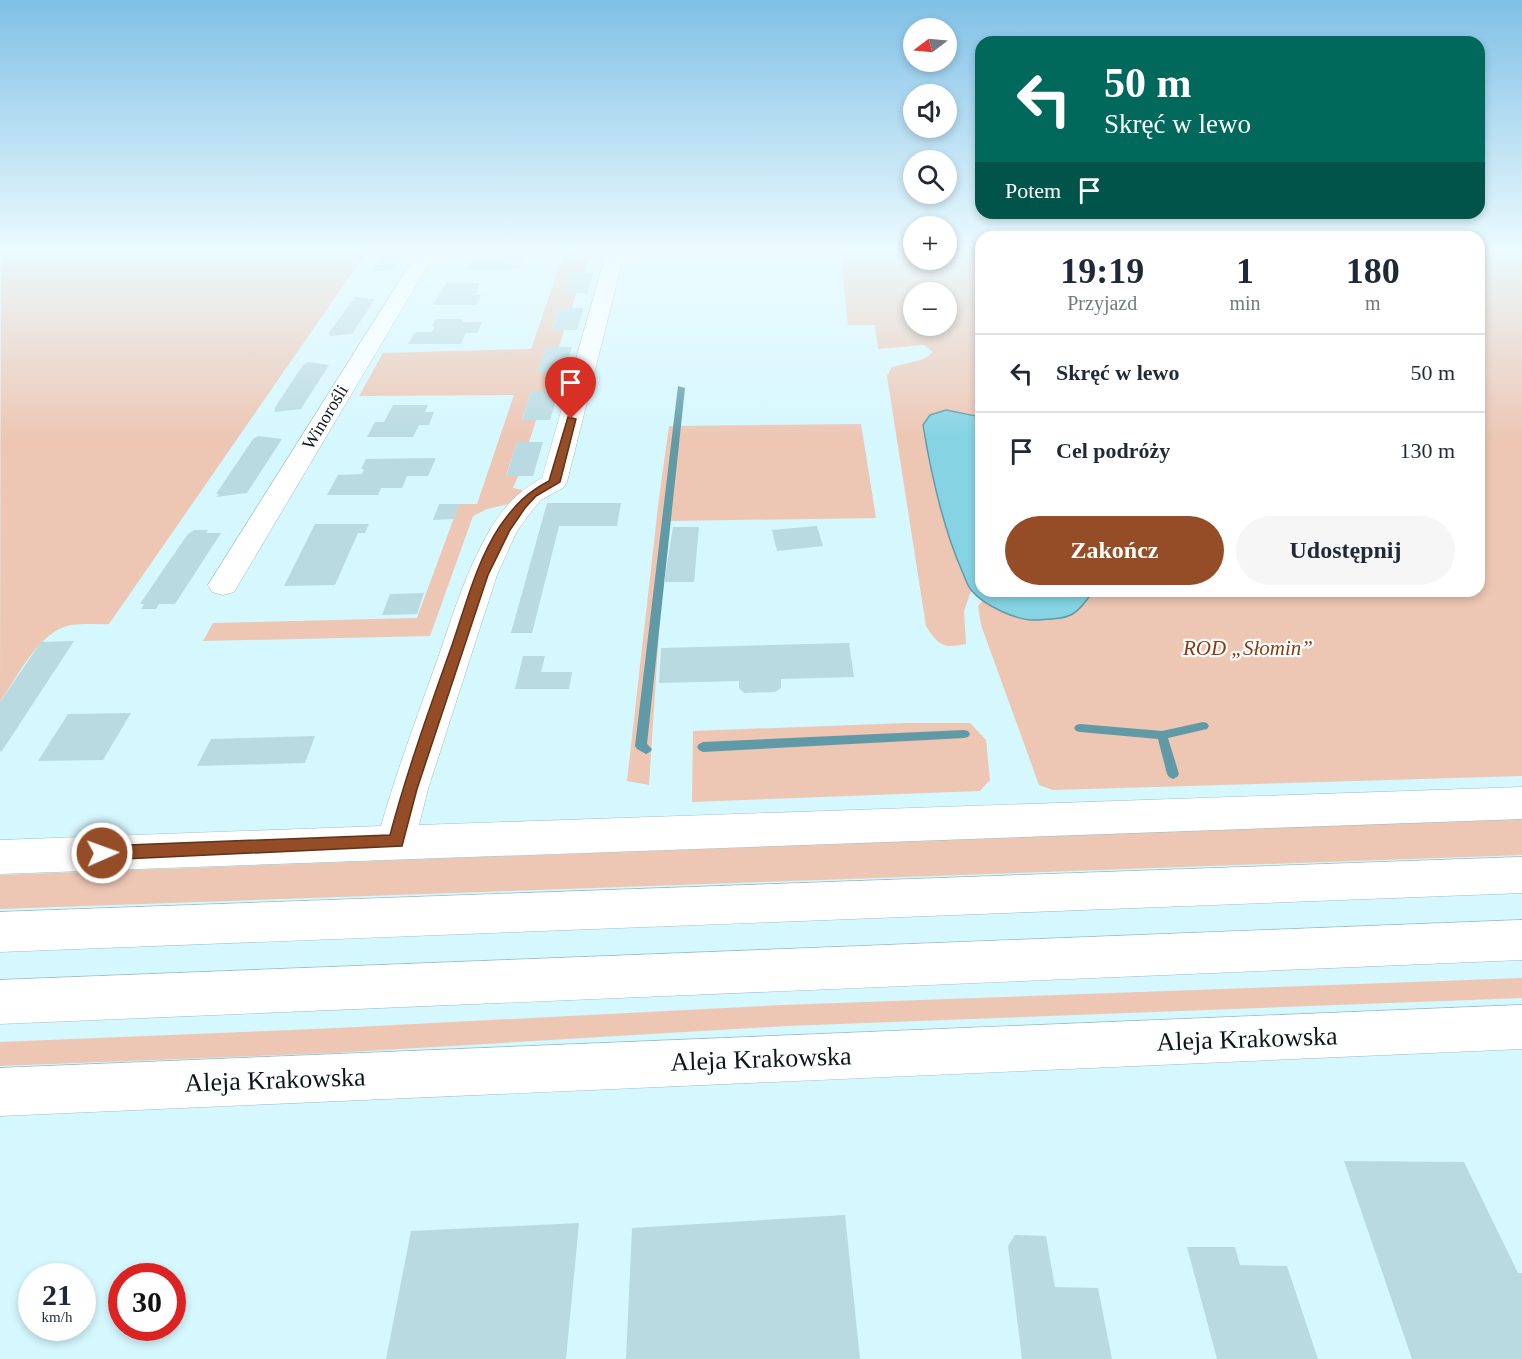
<!DOCTYPE html>
<html lang="pl">
<head>
<meta charset="utf-8">
<style>
	:root { --surface:#fff; --page:#f6f6f7; --text:#1f2937; --muted:#747a83; --line:#e0e1e3; --accent:#944d26 }
	body { margin:0; font-family:Georgia,serif; background:var(--page); color:var(--text); height:100vh; display:flex; flex-direction:column; font-size:22px; white-space:nowrap }
	* { box-sizing:border-box; margin:0 }
	p { font-size:20px; color:var(--muted) }
	.icon { flex:none; width:33px; height:33px; fill:none; stroke:currentColor; stroke-width:2; stroke-linecap:round; stroke-linejoin:round }
	.map { position:relative; flex:1; overflow:hidden }
	.side { position:absolute; left:975px; top:231px; width:510px; height:366px; display:flex; flex-direction:column; background:var(--surface); border-radius:18px; box-shadow:0 3px 9px #0003 }
	.side>* { flex:none }
	.guide { position:absolute; left:975px; top:36px; width:510px; height:183px; border-radius:18px; box-shadow:0 3px 9px #0003; background:#00695c; color:#fff; overflow:hidden }
	.needle { width:39px; rotate:254deg }
	.fabs { position:absolute; left:903px; top:18px; display:grid; gap:12px }
	.fabs a { display:grid; place-items:center; width:54px; height:54px; border-radius:50%; background:var(--surface); box-shadow:0 3px 9px #0003; font-size:30px }
	.speed { position:absolute; left:18px; top:1263px; display:flex; gap:12px; font-size:30px; font-weight:700; text-align:center }
	.speed>* { display:grid; place-content:center; width:78px; height:78px; border-radius:50%; background:var(--surface); box-shadow:0 3px 9px #0003; line-height:1 }
	.speed small { font-size:15px; font-weight:400 }
	.speed .limit { border:9px solid #d22; background:#fff; color:#111 }
	.pin { position:absolute; display:grid; place-items:center; width:51px; height:51px; color:#fff; margin:-62px -26px; border-radius:50% 50% 50% 0; rotate:-45deg; box-shadow:0 0 6px #0007 }
	.pin .icon { rotate:45deg }
	.me { position:absolute; width:66px; margin:-33px; rotate:88deg; stroke-linejoin:round; filter:drop-shadow(0 0 4px #0008) }
	.turn { display:flex; align-items:center; gap:21px; height:126px; padding:0 30px; font-size:27px }
	.turn .icon { width:78px; height:78px; stroke-width:2.5 }
	.turn b { display:block; font-size:42px; line-height:51px }
	.then { display:flex; align-items:center; height:57px; padding:0 30px; background:#0003; gap:12px; font-size:22px }
	.eta { display:flex; justify-content:space-evenly; align-items:center; height:102px; text-align:center }
	.eta b { font-size:36px; font-weight:700; line-height:42px }
	.cta { display:flex; gap:12px; margin-top:auto; padding:12px 30px }
	.cta a { flex:1; height:69px; border-radius:36px; background:var(--accent); color:#fff; font-size:24px; font-weight:700; line-height:69px; text-align:center }
	.cta a+a { background:var(--page); color:var(--text) }
	ul { padding:0; list-style:none }
	li { display:flex; align-items:center; gap:18px; height:78px; padding:0 30px; border-top:2px solid var(--line) }
	li div { flex:1 }
	li b { display:block; font-size:22px }
	li em { font-style:normal }
	.map>svg:first-child { display:block }
	.green { fill:#edc6b4; fill-rule:evenodd }
	.water { fill:#85d3e3; stroke:#609aa6; stroke-width:1.5 }
	.lines { fill:none; stroke-linecap:round; stroke-linejoin:round }
	.stream { fill:#609aa6; fill-rule:evenodd }
	.building { fill:#b9dae1 }
	.minor-casing { stroke:#9dbdc4; stroke-width:1 }
	.major-casing { stroke:#9dbdc4; stroke-width:1 }
	.minor { fill:#fff; fill-rule:evenodd }
	.major { fill:#fff; fill-rule:evenodd }
	.route { fill:#944d26; stroke:#603219; stroke-width:1.5 }
	.labels { text-anchor:middle; dominant-baseline:central; stroke-width:4.5; stroke-linejoin:round; paint-order:stroke }
	.far-street-label { font-size:18px; fill:#0a1618; stroke:#fdfdfd }
	.park-label { font-size:21px; font-style:italic; fill:#843e14; stroke:#fdfdfd }
	.near-street-label { font-size:26px; fill:#0a1618; stroke:#fdfdfd }
</style>
</head>
<body>
<div class="map">
<svg width="1522" height="1359" viewBox="0 0 1522 1359">
	<rect width="100%" height="100%" fill="#d5f7fe"/>
	<g class="green">
		<path d="M 1,250 L 368,250 L 109,624 C 97,625 84,623 71,625 C 40,630 17,677 0,702 Z"/>
		<polygon points="565,250 578,250 575,260 587,260 583,273 570,274 564,292 576,293 572,308 559,308 552,329 564,330 559,347 546,347 538,371 552,372 545,391 531,391 522,419 536,420 529,442 517,442 506,475 518,476 513,488 522,490 518,502 487,509 473,516 430,636 203,641 213,623 417,618 459,504 477,504 514,395 359,396 383,353 531,349"/>
		<path d="M 840,250 L 913,250 L 914,260 L 946,260 L 947,250 L 981,250 L 981,417 L 965,413 L 928,456 L 954,551 L 971,591 L 964,611 L 966,644 C 943,649 938,645 926,626 L 887,376 L 892,367 L 924,359 L 933,352 L 924,345 L 878,349 L 875,325 L 848,325 ZM 914,292 L 946,292 L 946,326 L 914,326 Z"/>
		<polygon points="1479,250 1522,250 1522,776 1053,790 1039,785 981,625 978,606 983,600 995,609 1085,604 1093,591 1479,591"/>
		<polygon points="861,424 876,518 669,521 662,586 649,785 627,781 659,498 669,426"/>
		<polygon points="906,723 970,723 986,740 990,780 980,791 692,802 693,731"/>
		<polygon points="1522,818 1522,855 0,909 0,875"/>
		<polygon points="1522,978 1522,998 786,1026 332,1053 0,1066 0,1042 338,1028 783,1005"/>
	</g>
	<path class="water" d="M 946,410 L 981,417 L 981,591 L 1093,591 C 1075,619 1069,618 1037,620 C 1017,621 985,606 972,591 C 967,586 965,577 962,571 C 942,525 931,474 923,425 L 930,415 Z"/>
	<g class="lines">
		<g class="stream">
			<polygon points="678,386 685,388 647,744 652,749 650,752 646,754 637,749 635,746"/>
			<polygon points="1203,722 1207,723 1209,726 1207,729 1168,738 1179,774 1177,777 1173,779 1169,777 1167,774 1158,739 1080,732 1076,731 1074,728 1076,725 1080,724 1162,731"/>
			<polygon points="964,730 968,731 970,734 968,737 964,738 703,752 699,750 697,747 699,744 703,742"/>
		</g>
	</g>
	<g class="building">
		<polygon points="385,250 406,250 393,270 373,271"/>
		<polygon points="578,250 600,250 597,260 575,260"/>
		<polygon points="524,256 519,269 468,269 472,260 498,260 499,258"/>
		<polygon points="570,273 593,273 587,293 564,293"/>
		<polygon points="446,283 480,283 475,295 481,295 477,305 433,305"/>
		<polygon points="355,297 375,299 352,334 329,336 331,334 328,334"/>
		<polygon points="559,308 584,308 577,330 552,330"/>
		<polygon points="436,319 463,319 462,322 482,322 477,333 466,333 461,344 408,344 415,332 432,332 435,326 432,326"/>
		<polygon points="546,347 572,347 564,372 537,372"/>
		<polygon points="308,362 329,365 301,409 274,412 276,409 274,409 303,365"/>
		<polygon points="531,391 559,391 550,420 522,420"/>
		<polygon points="393,405 428,405 425,412 434,412 429,425 419,425 413,437 367,437 375,422 384,422"/>
		<polygon points="258,436 282,439 247,493 216,497 219,494 216,494 253,439"/>
		<polygon points="517,442 543,442 533,476 506,476"/>
		<polygon points="436,458 428,476 407,476 402,488 381,488 378,495 327,495 338,475 362,474 364,469 361,469 366,459"/>
		<polygon points="547,503 621,503 617,526 559,526 532,633 511,633"/>
		<polygon points="439,504 459,504 454,519 433,520"/>
		<polygon points="315,524 369,524 365,533 358,533 335,585 284,586"/>
		<polygon points="817,526 823,546 777,551 772,530"/>
		<polygon points="673,527 699,527 694,582 664,582"/>
		<polygon points="194,530 208,530 206,533 221,533 175,604 159,604 156,609 141,609 144,604 140,604 165,567 188,534"/>
		<polygon points="424,593 417,614 382,615 390,594"/>
		<polygon points="74,641 2,751 0,752 0,702 41,642"/>
		<polygon points="849,643 854,677 781,679 781,688 775,692 744,693 739,688 739,681 659,683 661,648"/>
		<polygon points="523,656 545,656 541,672 572,672 569,689 515,689"/>
		<polygon points="131,713 103,760 38,761 68,714"/>
		<polygon points="315,736 305,763 197,766 211,739"/>
		<polygon points="1344,1161 1464,1162 1518,1273 1522,1273 1522,1359 1412,1359"/>
		<polygon points="845,1215 860,1359 626,1359 632,1228"/>
		<polygon points="579,1223 566,1359 386,1359 411,1231"/>
		<polygon points="1015,1235 1046,1236 1055,1287 1098,1288 1112,1359 1022,1359 1008,1246"/>
		<polygon points="1187,1247 1235,1247 1240,1265 1287,1266 1318,1359 1217,1359"/>
	</g>
	<g class="lines">
		<defs>
			<g id="minor">
				<polygon points="419,250 437,250 234,592 223,595 212,592 208,585"/>
				<path d="M 607,250 L 625,250 L 567,482 L 563,488 L 541,500 L 531,512 L 517,531 L 497,575 L 428,789 L 419,825 L 1522,787 L 1522,819 L 0,874 L 0,840 L 381,826 C 397,770 418,714 438,658 C 453,614 467,568 491,528 C 504,506 520,490 542,478 Z"/>
				<polygon points="1522,1005 1522,1049 0,1116 0,1068"/>
			</g>
			<g id="major">
				<polygon points="1522,857 1522,893 0,952 0,912"/>
				<polygon points="1522,920 1522,960 0,1024 0,980"/>
			</g>
		</defs>
		<use href="#minor" class="minor-casing"/>
		<use href="#major" class="major-casing"/>
		<use href="#minor" class="minor"/>
		<use href="#major" class="major"/>
	</g>
	<linearGradient id="sky" x2="0" y2="1"><stop stop-color="#80c0e6"/><stop offset="0.57" stop-color="#ecfbff"/><stop offset="1" stop-color="#ecfbff" stop-opacity="0"/></linearGradient>
	<rect width="1522" height="440" fill="url(#sky)"/>
	<path class="route" d="M 568,417 L 576,419 L 560,482 L 536,496 L 525,508 L 510,530 L 488,575 L 417,789 L 402,846 L 102,860 L 97,858 L 94,853 L 97,848 L 102,846 L 390,835 C 407,771 429,710 451,648 C 465,608 476,562 500,526 C 515,505 526,493 549,481 Z"/>
	<g class="labels">
		<g class="far-street-label">
			<text transform="translate(325 417) rotate(-59)">Winorośli</text>
		</g>
		<g class="park-label">
			<text x="1248" y="648">ROD „Słomin”</text>
		</g>
		<g class="near-street-label">
			<text transform="translate(1247 1039) rotate(-2)">Aleja Krakowska</text>
			<text transform="translate(761 1059) rotate(-2)">Aleja Krakowska</text>
			<text transform="translate(275 1080) rotate(-2)">Aleja Krakowska</text>
		</g>
	</g>
</svg>
<div class="fabs">
<a><svg class="needle" viewBox="-14 -14 28 28"><path d="M0-13l5 13h-10z" fill="#e53935"/><path d="M0 13l5-13h-10z" fill="#747a83"/></svg></a>
<a><svg class="icon" aria-label="sound" viewBox="0 0 24 24"><path d="M4 9h4l5-4v14l-5-4H4zM17 9q2 3 0 6"/></svg></a>
<a><svg class="icon" aria-label="search" viewBox="0 0 24 24"><circle cx="10" cy="10" r="6"/><path d="M15 15l6 6"/></svg></a>
<a>+</a>
<a>−</a>
</div>
<div class="speed"><div>21<small>km/h</small></div><div class="limit">30</div></div>
<div class="pin" style="left:571px;top:419px;background:#d93025"><svg class="icon" aria-label="arrive" viewBox="0 0 24 24"><path d="M6 21V4h12l-3 4 3 4H6"/></svg></div>
<svg class="me" style="left:102px;top:853px" viewBox="-20 -20 40 40"><circle r="17" fill="#944d26" stroke="#fff" stroke-width="3"/><path d="M0-11L8 9 0 5-8 9z" fill="#fff"/></svg>
<div class="guide">
<div class="turn"><svg class="icon" aria-label="left" viewBox="0 0 24 24"><path d="M17 20v-9H6M10 6l-5 5 5 5"/></svg><div><b>50 m</b>Skręć w lewo</div></div>
<div class="then">Potem<svg class="icon" aria-label="arrive" viewBox="0 0 24 24"><path d="M6 21V4h12l-3 4 3 4H6"/></svg></div>
</div>
<section class="side">
<div class="eta">
<div><b>19:19</b><p>Przyjazd</p></div>
<div><b>1</b><p>min</p></div>
<div><b>180</b><p>m</p></div>
</div>
<ul>
<li><svg class="icon" aria-label="left" viewBox="0 0 24 24"><path d="M17 20v-9H6M10 6l-5 5 5 5"/></svg><div><b>Skręć w lewo</b></div><em>50 m</em></li>
<li><svg class="icon" aria-label="arrive" viewBox="0 0 24 24"><path d="M6 21V4h12l-3 4 3 4H6"/></svg><div><b>Cel podróży</b></div><em>130 m</em></li>
</ul>
<div class="cta"><a>Zakończ</a><a>Udostępnij</a></div>
</section>
</div>
</body>
</html>
